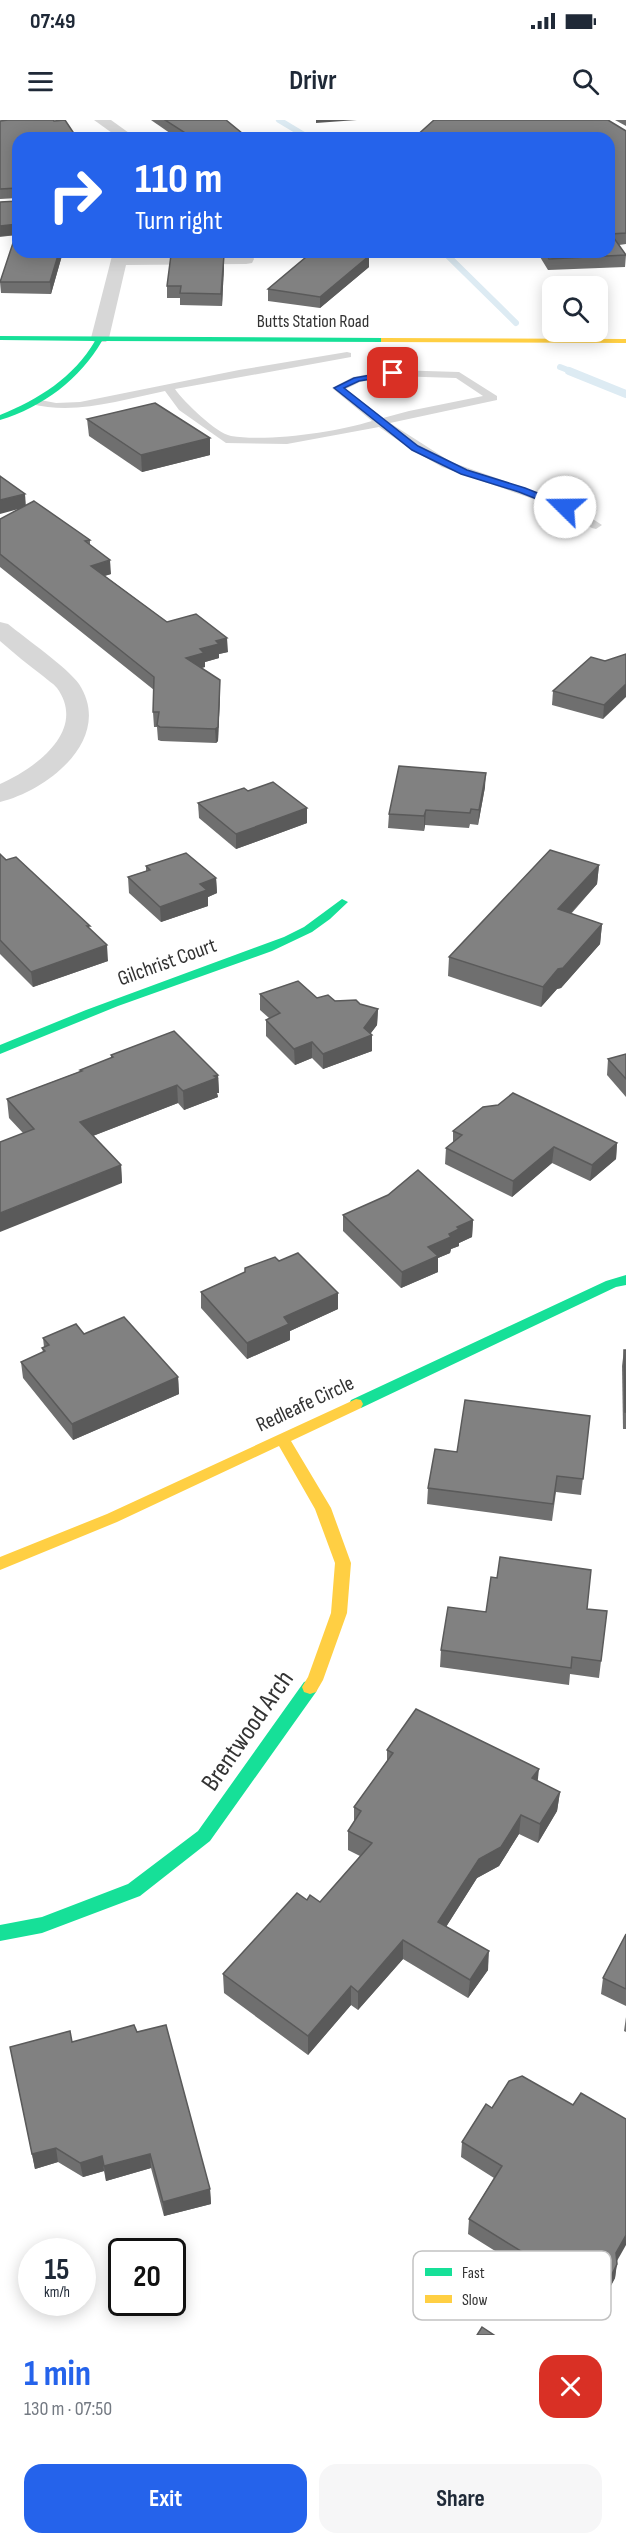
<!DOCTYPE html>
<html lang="en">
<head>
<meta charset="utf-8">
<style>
	:root { --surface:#fff; --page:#f6f6f7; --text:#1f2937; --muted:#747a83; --accent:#2563eb }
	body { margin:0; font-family:"Sofia Sans Condensed",sans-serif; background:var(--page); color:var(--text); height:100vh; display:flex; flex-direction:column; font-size:22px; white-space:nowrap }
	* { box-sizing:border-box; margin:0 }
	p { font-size:20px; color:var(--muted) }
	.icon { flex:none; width:33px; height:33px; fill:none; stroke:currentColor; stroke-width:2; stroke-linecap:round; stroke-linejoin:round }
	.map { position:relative; height:2215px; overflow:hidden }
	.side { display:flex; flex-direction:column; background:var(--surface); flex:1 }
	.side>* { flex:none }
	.guide { position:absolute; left:12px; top:12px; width:603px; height:126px; border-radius:18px; box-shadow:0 3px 15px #0003; background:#2563eb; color:#fff; overflow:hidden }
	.buttons { position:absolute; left:542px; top:156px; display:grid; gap:12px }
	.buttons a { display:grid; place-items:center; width:66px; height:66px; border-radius:12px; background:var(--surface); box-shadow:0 3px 15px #0003; font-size:30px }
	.speed { position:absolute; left:18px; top:2118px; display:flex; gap:12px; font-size:30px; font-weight:700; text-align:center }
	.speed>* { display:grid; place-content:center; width:78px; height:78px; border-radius:50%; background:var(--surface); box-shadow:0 3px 15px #0003; line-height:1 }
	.speed small { font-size:15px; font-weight:400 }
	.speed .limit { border:3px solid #111; border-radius:9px; background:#fff; color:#111 }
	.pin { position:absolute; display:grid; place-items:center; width:51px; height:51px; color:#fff; margin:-26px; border-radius:12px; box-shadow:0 3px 9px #0006 }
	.me { position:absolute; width:66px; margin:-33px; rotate:292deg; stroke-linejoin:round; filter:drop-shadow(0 0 4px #0008) }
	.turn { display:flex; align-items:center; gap:21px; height:126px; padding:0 24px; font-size:27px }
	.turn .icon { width:78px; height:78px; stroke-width:2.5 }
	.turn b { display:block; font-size:42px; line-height:51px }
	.round { display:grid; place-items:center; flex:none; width:63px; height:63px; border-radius:18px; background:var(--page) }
	.overview { display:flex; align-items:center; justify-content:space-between; height:102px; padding:0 24px }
	h1 { font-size:36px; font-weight:700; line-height:45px; color:var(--accent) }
	.action { display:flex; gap:12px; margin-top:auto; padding:12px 24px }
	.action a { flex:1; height:69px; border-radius:18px; background:var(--accent); color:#fff; font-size:24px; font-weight:700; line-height:69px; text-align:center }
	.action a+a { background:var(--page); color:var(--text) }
	.status { display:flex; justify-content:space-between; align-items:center; height:42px; padding:0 30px; background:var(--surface); direction:ltr }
	.status svg { height:16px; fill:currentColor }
	header { display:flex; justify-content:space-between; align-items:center; height:78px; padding:0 24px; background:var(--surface); font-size:27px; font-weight:700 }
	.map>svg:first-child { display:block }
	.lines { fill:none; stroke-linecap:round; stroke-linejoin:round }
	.stream-far1 { stroke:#ddebf3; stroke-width:6 }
	.stream { stroke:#ddebf3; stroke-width:8 }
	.lane { fill:#d7d7d7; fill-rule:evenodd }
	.street { fill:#d7d7d7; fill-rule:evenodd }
	.fast { fill:#16e098; fill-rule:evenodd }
	.slow { fill:#ffcf43; fill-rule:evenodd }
	.wall { fill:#6f6f6f }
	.shaded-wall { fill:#5a5a5a }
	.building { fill:#818181; stroke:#5a5a5a; stroke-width:1.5 }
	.route { fill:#2563eb; stroke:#184099; stroke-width:1.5 }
	.labels { text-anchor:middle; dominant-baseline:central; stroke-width:6; stroke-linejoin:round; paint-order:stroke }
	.far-street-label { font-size:18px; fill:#333; stroke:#fff }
	.street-label { font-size:21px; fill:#333; stroke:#fff }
	.near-street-label { font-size:26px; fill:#333; stroke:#fff }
	.key { fill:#fff; stroke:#c2c2c2; stroke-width:1.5 }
	.key-label { font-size:16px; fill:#333 }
</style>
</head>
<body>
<div class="status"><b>07:49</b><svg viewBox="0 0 49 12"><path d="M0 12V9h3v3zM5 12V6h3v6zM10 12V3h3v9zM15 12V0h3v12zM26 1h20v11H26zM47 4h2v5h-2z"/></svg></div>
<header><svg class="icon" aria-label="menu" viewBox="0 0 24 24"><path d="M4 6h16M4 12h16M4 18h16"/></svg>Drivr<svg class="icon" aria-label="search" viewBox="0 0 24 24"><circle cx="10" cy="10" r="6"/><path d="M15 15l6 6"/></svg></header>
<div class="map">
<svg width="626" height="2215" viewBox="0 0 626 2215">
	<rect width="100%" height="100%" fill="#fff"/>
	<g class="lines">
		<g class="stream-far1">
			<polyline points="279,0 309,18"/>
			<polyline points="444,132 516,203"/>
			<polyline points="560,247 573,252"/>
		</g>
		<polyline class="stream" points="569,251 626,274"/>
		<path class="lane" d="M 347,232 L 351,233 L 351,237 L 175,269 C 184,282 216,313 231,316 C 268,322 337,312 372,301 L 332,268 L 353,257 L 393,250 L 459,252 L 497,276 L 497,280 L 390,303 L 451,342 L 545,375 L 582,392 L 602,405 L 596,409 L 592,408 L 536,380 L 442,347 L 409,328 L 379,307 L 287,324 L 226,323 L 179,290 L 165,271 C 121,280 76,295 31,284 L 29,282 L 35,279 L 56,283 L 80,282 L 239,250 ZM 393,256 L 456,258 L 483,276 L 409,291 L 383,298 L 346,269 L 360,262 Z"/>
		<g class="street">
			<polygon points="94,0 111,0 136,18 119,18"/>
			<polygon points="113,132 129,132 129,135 246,134 252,135 254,139 252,143 246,144 126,145 109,218 106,222 94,222 91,218"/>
			<path d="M 0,502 L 8,504 C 25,518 68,548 79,564 C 114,618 49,670 0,682 L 0,664 C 34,649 88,611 57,568 C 53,563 47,560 43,556 C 28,545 14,533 0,521 Z"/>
		</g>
		<g class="fast">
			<path d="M 0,216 L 384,218 L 388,220 L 384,222 L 102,221 C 80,259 43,287 0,300 L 0,295 C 39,279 73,258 95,221 L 0,220 Z"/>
			<polygon points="342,779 348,782 330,799 312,812 272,831 118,886 0,934 0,925 86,890 284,817 304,807"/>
			<polygon points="626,1155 626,1165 616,1167 361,1288 351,1288 349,1284 351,1280 606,1161"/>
			<polygon points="310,1560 316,1562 318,1567 316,1572 210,1721 140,1776 42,1813 0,1821 0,1805 42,1797 128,1764 198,1711 304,1562"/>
		</g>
		<g class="slow">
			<polygon points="384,218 626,219 626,223 381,222 381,218"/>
			<polygon points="356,1279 361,1280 363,1284 361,1288 291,1321 331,1388 351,1443 347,1493 323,1560 316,1572 310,1574 304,1572 302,1567 308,1557 331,1493 335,1443 315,1389 279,1326 117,1402 0,1450 0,1437 107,1394"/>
		</g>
	</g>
	<g class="wall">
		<polygon points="151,0 226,0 248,18 177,18"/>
		<polygon points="615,0 626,0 626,6"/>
		<polygon points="0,1 18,18 18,78 0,79"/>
		<polygon points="626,11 626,124 619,125 626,135 625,147 548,150 537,132 609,132"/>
		<polygon points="18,81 18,132 63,132 51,174 1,173 0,162 16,115 0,117 0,82"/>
		<polygon points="224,135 224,146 222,186 180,185 180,178 167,178 167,166"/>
		<polygon points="369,136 369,147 320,188 268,181 268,169"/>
		<polygon points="87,299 210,318 210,335 142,352 89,316"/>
		<polygon points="26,386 90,420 90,425 111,454 105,456 167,502 228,532 219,534 219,538 205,542 205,547 201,548 220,560 220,574 218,621 216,623 161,621 158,620 157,607 154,607 153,592 154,570 0,447 0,399"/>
		<polygon points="626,534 603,599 552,585 553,571 605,541"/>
		<polygon points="485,667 478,705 470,704 469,708 425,705 424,711 388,708 389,694"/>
		<polygon points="198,683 307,688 307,703 236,729 199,698"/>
		<polygon points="0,734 90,809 108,841 33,867 0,834"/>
		<polygon points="599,745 597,764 571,794 602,804 600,824 561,868 557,869 541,887 448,856 449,837"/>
		<polygon points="146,746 216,758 217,773 208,777 208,786 161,802 129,773 128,757 146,751"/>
		<polygon points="260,874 317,878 360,884 378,889 377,905 370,914 372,931 323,949 312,938 295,945 266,916 266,900 269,898 260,890"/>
		<polygon points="626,934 626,977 607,955 608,939"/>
		<polygon points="111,935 218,955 219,973 217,973 218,977 184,990 178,983 93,1016 121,1045 122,1063 23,1013 9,998 7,979 81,951 80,950 111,938"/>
		<polygon points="453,1011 617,1023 616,1039 590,1061 552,1043 512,1077 445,1044 446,1028 453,1022"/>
		<polygon points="343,1095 473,1100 472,1117 459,1123 459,1126 451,1129 450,1133 438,1138 438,1152 401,1168 343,1111"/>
		<polygon points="279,1141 338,1173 338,1189 290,1211 290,1220 247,1239 201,1188 201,1172 245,1152 245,1148"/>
		<polygon points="84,1214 178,1257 179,1274 73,1320 23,1258 21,1242 43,1232 42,1228 44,1227 43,1218"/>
		<polygon points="624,1230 626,1230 626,1309 623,1309 622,1246"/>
		<polygon points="590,1296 581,1375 556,1372 552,1401 427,1384 428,1368 457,1332"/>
		<polygon points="587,1489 601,1541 599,1558 570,1554 569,1565 440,1547 441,1530 486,1492"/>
		<polygon points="387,1630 537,1661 560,1672 557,1691 538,1723 519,1714 499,1746 477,1758 446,1807 488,1850 468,1878 403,1839 358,1890 351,1885 308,1935 224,1873 223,1854 307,1780 320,1782 360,1736 348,1730 348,1711 354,1702 354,1687 387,1641"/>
		<polygon points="626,1814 626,1886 601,1874 603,1858"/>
		<polygon points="626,1897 626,1912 624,1911"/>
		<polygon points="137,1912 210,2069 211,2084 164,2096 151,2048 106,2061 104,2051 83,2057 58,2042 35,2049 10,1927 72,1922"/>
		<polygon points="486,1984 617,2141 615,2158 605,2177 578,2183 468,2114 469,2099 494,2058 461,2037 462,2022"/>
	</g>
	<g class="shaded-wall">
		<polygon points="316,0 357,0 316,3"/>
		<polygon points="18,104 18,115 0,116 0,106"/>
		<polygon points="59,132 63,132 51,174 50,162"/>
		<polygon points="224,135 224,146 222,186 221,174"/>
		<polygon points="369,136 369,147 320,188 320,177"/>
		<polygon points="210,318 210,335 142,352 141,335"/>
		<polygon points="25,374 26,387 0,394 0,380"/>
		<polygon points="110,440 111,454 92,459 91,446"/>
		<polygon points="227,518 228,532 219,534 219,538 205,542 205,547 187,552 186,538 200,529 216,521"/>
		<polygon points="220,560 220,574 218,621 216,623 215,609"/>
		<polygon points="626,564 626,577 603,599 604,585"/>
		<polygon points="486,653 485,667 478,705 479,690"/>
		<polygon points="307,688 307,703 236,729 236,714"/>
		<polygon points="426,690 425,705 424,711 424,696"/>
		<polygon points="599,745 597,764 556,809 558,789"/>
		<polygon points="216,758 217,773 208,777 208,786 161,802 160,787 200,764"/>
		<polygon points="602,804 600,824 561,868 557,869 541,887 543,867 558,849"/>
		<polygon points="107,825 108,841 33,867 31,852"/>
		<polygon points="378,889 377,905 368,917 372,915 372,931 323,949 323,934 364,908"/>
		<polygon points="312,922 312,938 295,945 294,929"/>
		<polygon points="218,955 219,973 217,973 218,977 184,990 183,971"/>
		<polygon points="177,965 178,983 82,1020 80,1002"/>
		<polygon points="617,1023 616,1039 590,1061 592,1045"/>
		<polygon points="554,1027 552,1043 512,1077 513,1061"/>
		<polygon points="121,1045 122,1063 0,1112 0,1093"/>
		<polygon points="473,1100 472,1117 459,1123 459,1126 451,1129 450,1133 438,1138 438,1152 401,1168 402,1152 428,1127 457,1107"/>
		<polygon points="338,1173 338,1189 290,1211 290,1220 247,1239 247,1223 284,1197"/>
		<polygon points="178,1257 179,1274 73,1320 72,1304"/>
		<polygon points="539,1649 537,1668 532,1658"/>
		<polygon points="560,1672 557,1691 538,1723 540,1704"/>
		<polygon points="521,1695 519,1714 499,1746 477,1758 437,1821 438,1802 479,1739"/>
		<polygon points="403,1820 403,1839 358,1890 358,1872"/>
		<polygon points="489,1831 488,1850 468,1878 470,1860"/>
		<polygon points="351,1866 351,1885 308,1935 308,1916"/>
		<polygon points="56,2028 58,2042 35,2049 32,2034"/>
		<polygon points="150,2034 151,2048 106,2061 104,2046"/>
		<polygon points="102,2036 104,2051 83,2057 80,2043"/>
		<polygon points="210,2069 211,2084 164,2096 163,2082"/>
		<polygon points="626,2115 626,2125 613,2148 616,2133"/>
		<polygon points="617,2144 615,2158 605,2177 578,2183 581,2168"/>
	</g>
	<g class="building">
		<polygon points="8,0 53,0 54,1 65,0 77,18 18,18 18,68 0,69 0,1"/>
		<polygon points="165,0 226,0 248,18 193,18"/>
		<polygon points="434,0 608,0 626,11 626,113 611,114 626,135 549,139 545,132 609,132 609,18 414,18"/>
		<polygon points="18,81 18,104 0,106 0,82"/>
		<polygon points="18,108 18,132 59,132 50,162 0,162"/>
		<polygon points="312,132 364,132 369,136 320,177 268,169"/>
		<polygon points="171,135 224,135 221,174 180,173 181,166 167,166"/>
		<polygon points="155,283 210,318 141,335 87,299"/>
		<polygon points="0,356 25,374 0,380"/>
		<polygon points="34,381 90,420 85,421 110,440 91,446 167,502 196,494 227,518 216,521 219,524 200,529 204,533 186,538 220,560 218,607 215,609 160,607 157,605 159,592 153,592 154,557 0,434 0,399"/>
		<polygon points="626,534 626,564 604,585 553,571 591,537 605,541"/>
		<polygon points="399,646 486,653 479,690 471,689 470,693 426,690 424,696 389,694"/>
		<polygon points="273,662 307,688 236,714 198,683 244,668 248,671"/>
		<polygon points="550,730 599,745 558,789 602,804 563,848 558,849 543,867 449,837"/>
		<polygon points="186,733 216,758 200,764 207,770 160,787 128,757 150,750 146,746"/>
		<polygon points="0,734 6,740 16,737 90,806 87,806 107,825 31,852 0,820"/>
		<polygon points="298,861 317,878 328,875 335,881 356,880 360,884 378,889 364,908 372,915 323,934 312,922 294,929 266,900 280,893 260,874"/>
		<polygon points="174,911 218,955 214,956 217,958 183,971 177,965 80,1002 121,1045 0,1093 0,1022 34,1009 7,979 82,951 80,950 113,937 111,935"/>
		<polygon points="626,934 626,959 608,939"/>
		<polygon points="513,973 617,1023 592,1045 554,1027 513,1061 446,1028 462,1015 453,1011 483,987 498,985"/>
		<polygon points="418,1050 473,1100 457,1107 459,1109 449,1114 451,1117 428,1127 438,1136 402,1152 343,1095 388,1075"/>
		<polygon points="298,1133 338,1173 284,1197 289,1204 247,1223 201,1172 245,1152 245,1148 275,1137 279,1141"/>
		<polygon points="124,1197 178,1257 72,1304 21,1242 45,1231 42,1228 49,1225 43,1218 76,1204 84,1214"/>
		<polygon points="624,1230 626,1230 626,1292 625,1292"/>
		<polygon points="465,1280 590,1296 583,1359 557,1356 553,1384 428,1368 435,1329 457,1332"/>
		<polygon points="500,1437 591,1450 587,1489 607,1491 601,1541 572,1537 571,1548 441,1530 448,1487 486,1492 491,1457 497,1458"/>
		<polygon points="416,1589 539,1649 532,1658 560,1672 540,1704 521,1695 501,1727 479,1739 438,1802 489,1831 470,1860 403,1820 358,1872 351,1866 308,1916 223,1854 297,1773 307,1780 310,1775 320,1782 372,1723 348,1711 361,1691 354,1687 393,1633 387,1630"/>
		<polygon points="626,1814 626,1869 603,1858"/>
		<polygon points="134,1905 137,1912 166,1905 210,2069 163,2082 150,2034 104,2046 102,2036 80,2043 56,2028 32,2034 10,1927 70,1911 72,1922"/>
		<polygon points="522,1956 573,1985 581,1973 626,1999 626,2115 616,2133 617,2144 608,2162 581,2168 469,2099 502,2046 462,2022 486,1984 492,1988 509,1961"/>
		<polygon points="482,2207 494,2215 477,2215"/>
	</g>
	<polygon class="route" points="393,251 396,252 396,255 359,261 344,268 418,326 467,350 525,368 568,385 568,389 562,389 519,372 461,354 412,330 334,268 354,258"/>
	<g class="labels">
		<g class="far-street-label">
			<text x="313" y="201">Butts Station Road</text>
		</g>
		<g class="street-label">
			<text transform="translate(167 842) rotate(-20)">Gilchrist Court</text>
			<text transform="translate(305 1284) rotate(-25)">Redleafe Circle</text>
		</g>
		<g class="near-street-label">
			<text transform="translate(248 1611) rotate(-55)">Brentwood Arch</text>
		</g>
	</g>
	<rect x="413" y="2131" width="198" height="69" rx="9" class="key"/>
	<rect x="425" y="2148" width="27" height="8" fill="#16e098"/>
	<rect x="425" y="2175" width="27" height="8" fill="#ffcf43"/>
	<g class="key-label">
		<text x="462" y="2158">Fast</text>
		<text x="462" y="2185">Slow</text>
	</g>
</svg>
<div class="buttons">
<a><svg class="icon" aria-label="search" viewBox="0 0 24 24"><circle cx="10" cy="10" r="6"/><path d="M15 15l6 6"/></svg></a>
</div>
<div class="speed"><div>15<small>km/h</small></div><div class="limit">20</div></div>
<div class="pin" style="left:393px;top:253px;background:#d93025"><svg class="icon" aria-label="arrive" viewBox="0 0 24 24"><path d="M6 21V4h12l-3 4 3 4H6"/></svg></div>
<svg class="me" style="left:565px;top:387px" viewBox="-20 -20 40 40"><circle r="19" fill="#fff"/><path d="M0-13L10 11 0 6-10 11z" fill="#2563eb"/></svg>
<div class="guide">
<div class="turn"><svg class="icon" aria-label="right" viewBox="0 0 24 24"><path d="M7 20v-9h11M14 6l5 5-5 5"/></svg><div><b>110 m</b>Turn right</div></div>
</div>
</div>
<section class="side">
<div class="overview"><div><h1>1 min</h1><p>130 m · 07:50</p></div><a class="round" style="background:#d93025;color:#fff"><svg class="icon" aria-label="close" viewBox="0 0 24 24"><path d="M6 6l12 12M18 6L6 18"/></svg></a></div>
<div class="action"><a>Exit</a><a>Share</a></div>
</section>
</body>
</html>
